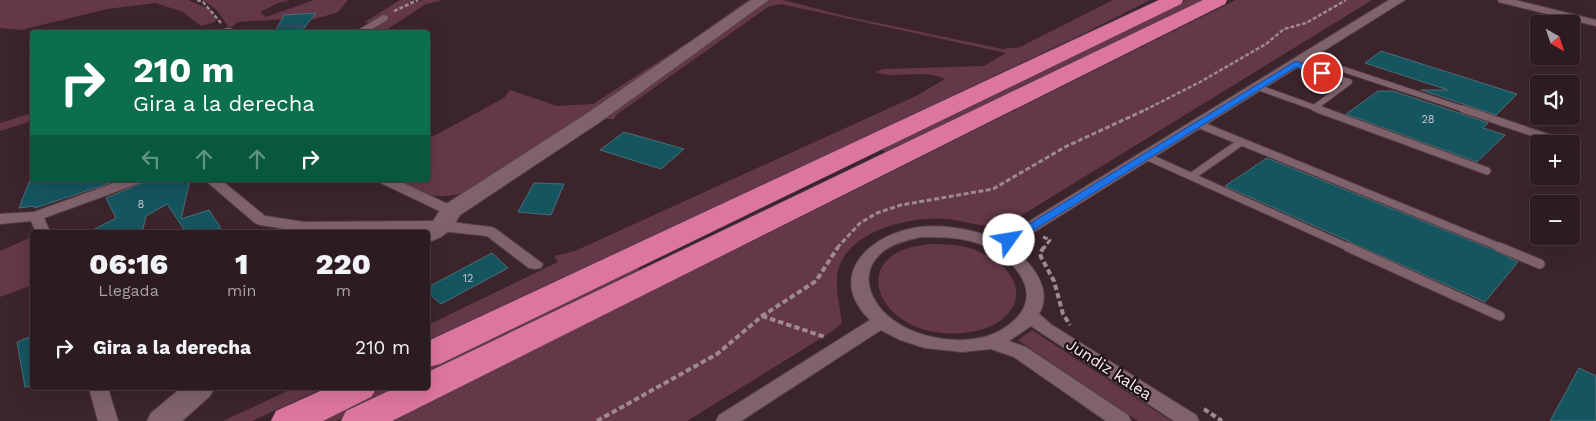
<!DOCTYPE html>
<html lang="es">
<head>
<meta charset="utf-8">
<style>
	:root { --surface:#2d1b22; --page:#35242a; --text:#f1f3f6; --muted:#a7a1a5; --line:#483940 }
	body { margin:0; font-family:"Work Sans",sans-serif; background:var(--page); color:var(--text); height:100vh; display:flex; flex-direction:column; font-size:19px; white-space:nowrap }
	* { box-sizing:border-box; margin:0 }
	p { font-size:16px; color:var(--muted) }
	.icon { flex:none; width:28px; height:28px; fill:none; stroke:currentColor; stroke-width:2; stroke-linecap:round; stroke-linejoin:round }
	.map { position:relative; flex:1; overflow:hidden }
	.details { position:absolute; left:30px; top:230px; width:400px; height:160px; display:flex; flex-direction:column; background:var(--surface); border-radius:5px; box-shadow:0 5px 20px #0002,0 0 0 1px var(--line) }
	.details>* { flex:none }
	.banner { position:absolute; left:30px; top:30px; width:400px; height:152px; border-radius:5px; box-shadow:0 5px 20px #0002,0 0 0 1px var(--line); background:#0b6e4f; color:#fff; overflow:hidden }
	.needle { width:32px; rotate:141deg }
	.buttons { position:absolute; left:1530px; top:15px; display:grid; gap:10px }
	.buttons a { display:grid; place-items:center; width:50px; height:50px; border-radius:5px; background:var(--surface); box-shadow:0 5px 20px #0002,0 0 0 1px var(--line); font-size:25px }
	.pin { position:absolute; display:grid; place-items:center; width:42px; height:42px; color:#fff; margin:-21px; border:2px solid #fff; border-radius:50%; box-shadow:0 1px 5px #0007 }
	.me { position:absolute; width:55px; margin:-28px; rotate:58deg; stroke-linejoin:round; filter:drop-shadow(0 0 4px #0008) }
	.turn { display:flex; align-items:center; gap:18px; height:105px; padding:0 20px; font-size:22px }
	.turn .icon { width:65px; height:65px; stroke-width:2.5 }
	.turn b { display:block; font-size:35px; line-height:42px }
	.lanes { display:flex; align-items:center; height:48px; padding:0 20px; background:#0003; justify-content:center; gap:25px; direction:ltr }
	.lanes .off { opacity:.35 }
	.eta { display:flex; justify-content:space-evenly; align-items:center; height:85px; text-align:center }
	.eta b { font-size:30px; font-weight:800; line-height:35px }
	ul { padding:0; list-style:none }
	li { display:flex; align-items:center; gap:15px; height:65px; padding:0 20px }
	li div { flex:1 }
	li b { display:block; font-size:19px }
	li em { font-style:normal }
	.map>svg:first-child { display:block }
	.green { fill:#643849 }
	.building { fill:#155560; stroke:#4c6d74 }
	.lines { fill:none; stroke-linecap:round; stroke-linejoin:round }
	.lane-far2-casing { stroke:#56424a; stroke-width:7 }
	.lane-far1-casing { stroke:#56424a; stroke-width:9 }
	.lane-casing { stroke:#56424a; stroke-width:11 }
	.street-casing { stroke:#56424a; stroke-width:2 }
	.secondary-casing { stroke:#56424a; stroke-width:2 }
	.highway-casing { stroke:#56424a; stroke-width:1 }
	.path-far2 { stroke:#9d8990; stroke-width:2.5; stroke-dasharray:4 2; stroke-linecap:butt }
	.path-far1 { stroke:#9d8990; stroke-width:3; stroke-dasharray:5 2.5; stroke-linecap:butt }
	.path { stroke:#9d8990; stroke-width:4; stroke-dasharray:5.5 3; stroke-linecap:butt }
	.lane-far2 { stroke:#7f626c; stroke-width:5.5 }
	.lane-far1 { stroke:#7f626c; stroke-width:7 }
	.lane { stroke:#7f626c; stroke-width:9 }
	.street { fill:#7f626c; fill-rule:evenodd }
	.secondary { fill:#7f626c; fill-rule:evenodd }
	.highway { fill:#dd769e; fill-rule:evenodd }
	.route { fill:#1a73e8; stroke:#114b97 }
	.labels { text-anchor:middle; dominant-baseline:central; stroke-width:4.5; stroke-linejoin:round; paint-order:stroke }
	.number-label { font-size:11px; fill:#c2c6cd }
	.near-street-label { font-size:16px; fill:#fcebf1; stroke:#1c1115 }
</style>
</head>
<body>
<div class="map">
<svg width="1596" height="421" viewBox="0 0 1596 421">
	<rect width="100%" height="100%" fill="#3c242d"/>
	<g class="green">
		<polygon points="0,0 188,0 209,9 216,20 215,22 201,26 183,12 156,3 107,9 21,30 0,28"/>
		<path d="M 202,0 L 290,0 L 278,3 L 260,12 L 266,17 L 314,0 L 348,0 L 338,12 L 312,20 L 313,17 L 238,22 L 229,29 C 222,16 216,7 202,0 Z"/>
		<polygon points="400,0 416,0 408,4 409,5 422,0 443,0 426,4 383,32 365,32 375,26 365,22"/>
		<path d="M 748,0 L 754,0 L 656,64 L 659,67 L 471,191 C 433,201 427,196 393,180 L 428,180 L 428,139 L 504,98 L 510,90 L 557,106 L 593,104 L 690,41 Z"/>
		<path d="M 769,0 L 783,0 L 845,16 L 1002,49 L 1020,47 L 1113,0 L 1150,0 L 1087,32 L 854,142 L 428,340 L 428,325 L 558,262 L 554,256 L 575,251 L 916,96 L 945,79 C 923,68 893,80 875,72 L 883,69 L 984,66 L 1006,53 L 781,4 L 768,7 L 616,115 L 614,119 L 602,119 Z"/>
		<polygon points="1185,0 1206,0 887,153 880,148"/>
		<path d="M 1236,0 L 1372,0 L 1009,223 C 988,230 970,222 949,219 C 912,215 841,231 837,277 C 836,292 840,308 842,323 L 831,332 L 687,421 L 392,421 Z"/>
		<polygon points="32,113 32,121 0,131 0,123"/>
		<polygon points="32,237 32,285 0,297 0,251"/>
		<path d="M 928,244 C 945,244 964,244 980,252 C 992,258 1006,266 1012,278 C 1025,302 1005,323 983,329 C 960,336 934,335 912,325 C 877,309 861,266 905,249 C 912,246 920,246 928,244 Z"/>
		<polygon points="638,266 641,274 428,377 428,366"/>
		<polygon points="1032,330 1171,421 1138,421 1018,340"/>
		<polygon points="294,388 324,388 252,421 223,421"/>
		<polygon points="384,388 406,388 336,421 315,421"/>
	</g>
	<g class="building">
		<polygon points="316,13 301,32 275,32 284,15"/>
		<polygon points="1381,51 1517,94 1496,115 1421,90 1448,90 1365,63"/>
		<polygon points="1378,91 1393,91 1459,113 1488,123 1483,128 1505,135 1477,162 1346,114"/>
		<polygon points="624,132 684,149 661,169 600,150"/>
		<polygon points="1267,158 1494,250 1518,262 1485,302 1225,186"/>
		<polygon points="30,180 109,180 110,183 35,208 34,206 19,208"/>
		<polygon points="170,180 190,180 181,219 209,210 221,228 207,232 186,232 167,204 146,216 143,229 127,232 89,232 116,218 106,198 145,182"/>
		<polygon points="534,183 564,184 551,215 518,212"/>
		<polygon points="492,253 508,268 441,304 428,293 428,287"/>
		<polygon points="32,336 32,386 25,387 17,342"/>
		<polygon points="1579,368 1596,376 1596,421 1550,421"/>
	</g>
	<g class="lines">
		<defs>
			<g id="lane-far2">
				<polyline points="1306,57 1466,110"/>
				<polyline points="1295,64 1349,82"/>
				<polyline points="1257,87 1321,110"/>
				<polyline points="1314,108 1349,82"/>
			</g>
			<g id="lane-far1">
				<polyline points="1318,109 1487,171"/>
				<polyline points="1463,109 1549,138"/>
				<polyline points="1198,124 1502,248"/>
				<polyline points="1146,156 1350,248"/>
				<polyline points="1192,176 1241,142"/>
			</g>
			<g id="lane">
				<polyline points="1348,247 1500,316"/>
				<polyline points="1499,247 1540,264"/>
			</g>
			<g id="street">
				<path d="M 1389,0 L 1405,0 L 1010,247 C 1030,261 1054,288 1039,314 L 1052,325 L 1196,415 L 1199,421 L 1174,421 L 1031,326 L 1009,341 L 1026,347 L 1128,415 L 1131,421 L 1106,421 L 1014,357 L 991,349 L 962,352 L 925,348 L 900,340 L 881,330 L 741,421 L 716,421 L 719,415 L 870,320 C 824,275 871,233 920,227 C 945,224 976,230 999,240 ZM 920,237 C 943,237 967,237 987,247 C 1017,261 1045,296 1011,323 C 1004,329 993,335 984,337 C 956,344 919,338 896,322 C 871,306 855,272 885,250 C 895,243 908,240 920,237 Z"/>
				<polygon points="1498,0 1515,0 1596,20 1596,26 1499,2"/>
				<polygon points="383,15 387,16 388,18 387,20 367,32 355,32"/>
				<polygon points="228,28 232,29 234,32 224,32 224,29"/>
				<polygon points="122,180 142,180 140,183 44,218 50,232 36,232 31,221 0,224 0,214 34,212"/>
				<polygon points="205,180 221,180 265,216 304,222 442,221 491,227 496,229 543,264 541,268 535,269 529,268 487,236 442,231 304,232 260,225 255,223"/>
				<polygon points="379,180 397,180 456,208 459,211 456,214 446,214 381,183"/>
				<polygon points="89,388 108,388 118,421 98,421"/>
			</g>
			<g id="secondary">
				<path d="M 751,0 L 769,0 L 600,122 L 460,215 C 452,229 444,238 428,242 L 428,232 L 418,232 L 433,221 L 443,206 L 586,114 Z"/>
				<polygon points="181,388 214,388 210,396 182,421 147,421 151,413"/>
			</g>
			<g id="highway">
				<polygon points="1159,0 1183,0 1181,4 440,364 428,367 428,341"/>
				<polygon points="1203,0 1227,0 1225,4 392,421 341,421 346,411 395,388 428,388 428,372"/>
				<polygon points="327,388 377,388 371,397 323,421 271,421 276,411"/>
			</g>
		</defs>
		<use href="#lane-far2" class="lane-far2-casing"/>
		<use href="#lane-far1" class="lane-far1-casing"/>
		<use href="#lane" class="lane-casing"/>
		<use href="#street" class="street-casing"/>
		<use href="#secondary" class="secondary-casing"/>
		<use href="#highway" class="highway-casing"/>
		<g class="path-far2">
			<polyline points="197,0 203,2 221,23"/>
			<polyline points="394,11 418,0"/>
			<polyline points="1145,110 1200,82 1266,44 1284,29 1306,23 1346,0"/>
		</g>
		<g class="path-far1">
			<polyline points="1043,237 1050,240 1044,248"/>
			<polyline points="837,248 860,223 877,213 901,205 993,189 1065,147 1147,109"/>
		</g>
		<g class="path">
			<polyline points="1044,247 1040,253 1041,257 1054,281 1063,314 1070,325"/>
			<polyline points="762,316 825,337"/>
			<polyline points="1204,409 1222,421"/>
			<polyline points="597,421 717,354 762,316 816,281 838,247"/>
		</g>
		<use href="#lane-far2" class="lane-far2"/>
		<use href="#lane-far1" class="lane-far1"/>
		<use href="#lane" class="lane"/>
		<use href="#street" class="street"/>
		<use href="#secondary" class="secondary"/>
		<use href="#highway" class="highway"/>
	</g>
	<polygon class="route" points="1296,61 1327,73 1322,76 1296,67 1013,243 1005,243 1003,240"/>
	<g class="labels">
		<g class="number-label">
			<text x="1428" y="119">28</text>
			<text x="141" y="204">8</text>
			<text x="468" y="278">12</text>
		</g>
		<g class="near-street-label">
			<text transform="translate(1109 369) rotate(33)">Jundiz kalea</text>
		</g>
	</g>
</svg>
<div class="buttons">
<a><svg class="needle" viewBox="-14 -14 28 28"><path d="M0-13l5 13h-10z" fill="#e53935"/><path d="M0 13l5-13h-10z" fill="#a7a1a5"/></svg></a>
<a><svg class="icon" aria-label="sound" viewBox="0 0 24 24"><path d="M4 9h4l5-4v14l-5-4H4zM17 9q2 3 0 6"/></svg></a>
<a>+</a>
<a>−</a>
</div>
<div class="pin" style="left:1322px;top:73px;background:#d93025"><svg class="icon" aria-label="arrive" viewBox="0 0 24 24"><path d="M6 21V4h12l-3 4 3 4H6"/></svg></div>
<svg class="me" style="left:1009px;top:240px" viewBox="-20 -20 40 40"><circle r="19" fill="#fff"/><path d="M0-13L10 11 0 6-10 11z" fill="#1a73e8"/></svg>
<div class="banner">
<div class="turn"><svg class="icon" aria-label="right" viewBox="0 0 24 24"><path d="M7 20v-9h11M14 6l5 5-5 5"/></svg><div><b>210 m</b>Gira a la derecha</div></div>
<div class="lanes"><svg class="icon off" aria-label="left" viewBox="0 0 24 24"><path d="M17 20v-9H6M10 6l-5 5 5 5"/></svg><svg class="icon off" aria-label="ahead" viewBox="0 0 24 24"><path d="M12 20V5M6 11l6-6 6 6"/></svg><svg class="icon off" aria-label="ahead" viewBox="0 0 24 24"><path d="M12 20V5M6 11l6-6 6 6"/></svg><svg class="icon" aria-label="right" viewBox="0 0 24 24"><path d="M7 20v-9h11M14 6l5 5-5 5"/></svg></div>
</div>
<section class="details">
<div class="eta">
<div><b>06:16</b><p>Llegada</p></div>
<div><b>1</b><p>min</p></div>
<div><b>220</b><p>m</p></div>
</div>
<ul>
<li><svg class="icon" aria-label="right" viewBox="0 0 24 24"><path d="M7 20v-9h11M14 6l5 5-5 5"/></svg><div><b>Gira a la derecha</b></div><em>210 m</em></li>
</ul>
</section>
</div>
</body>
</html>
